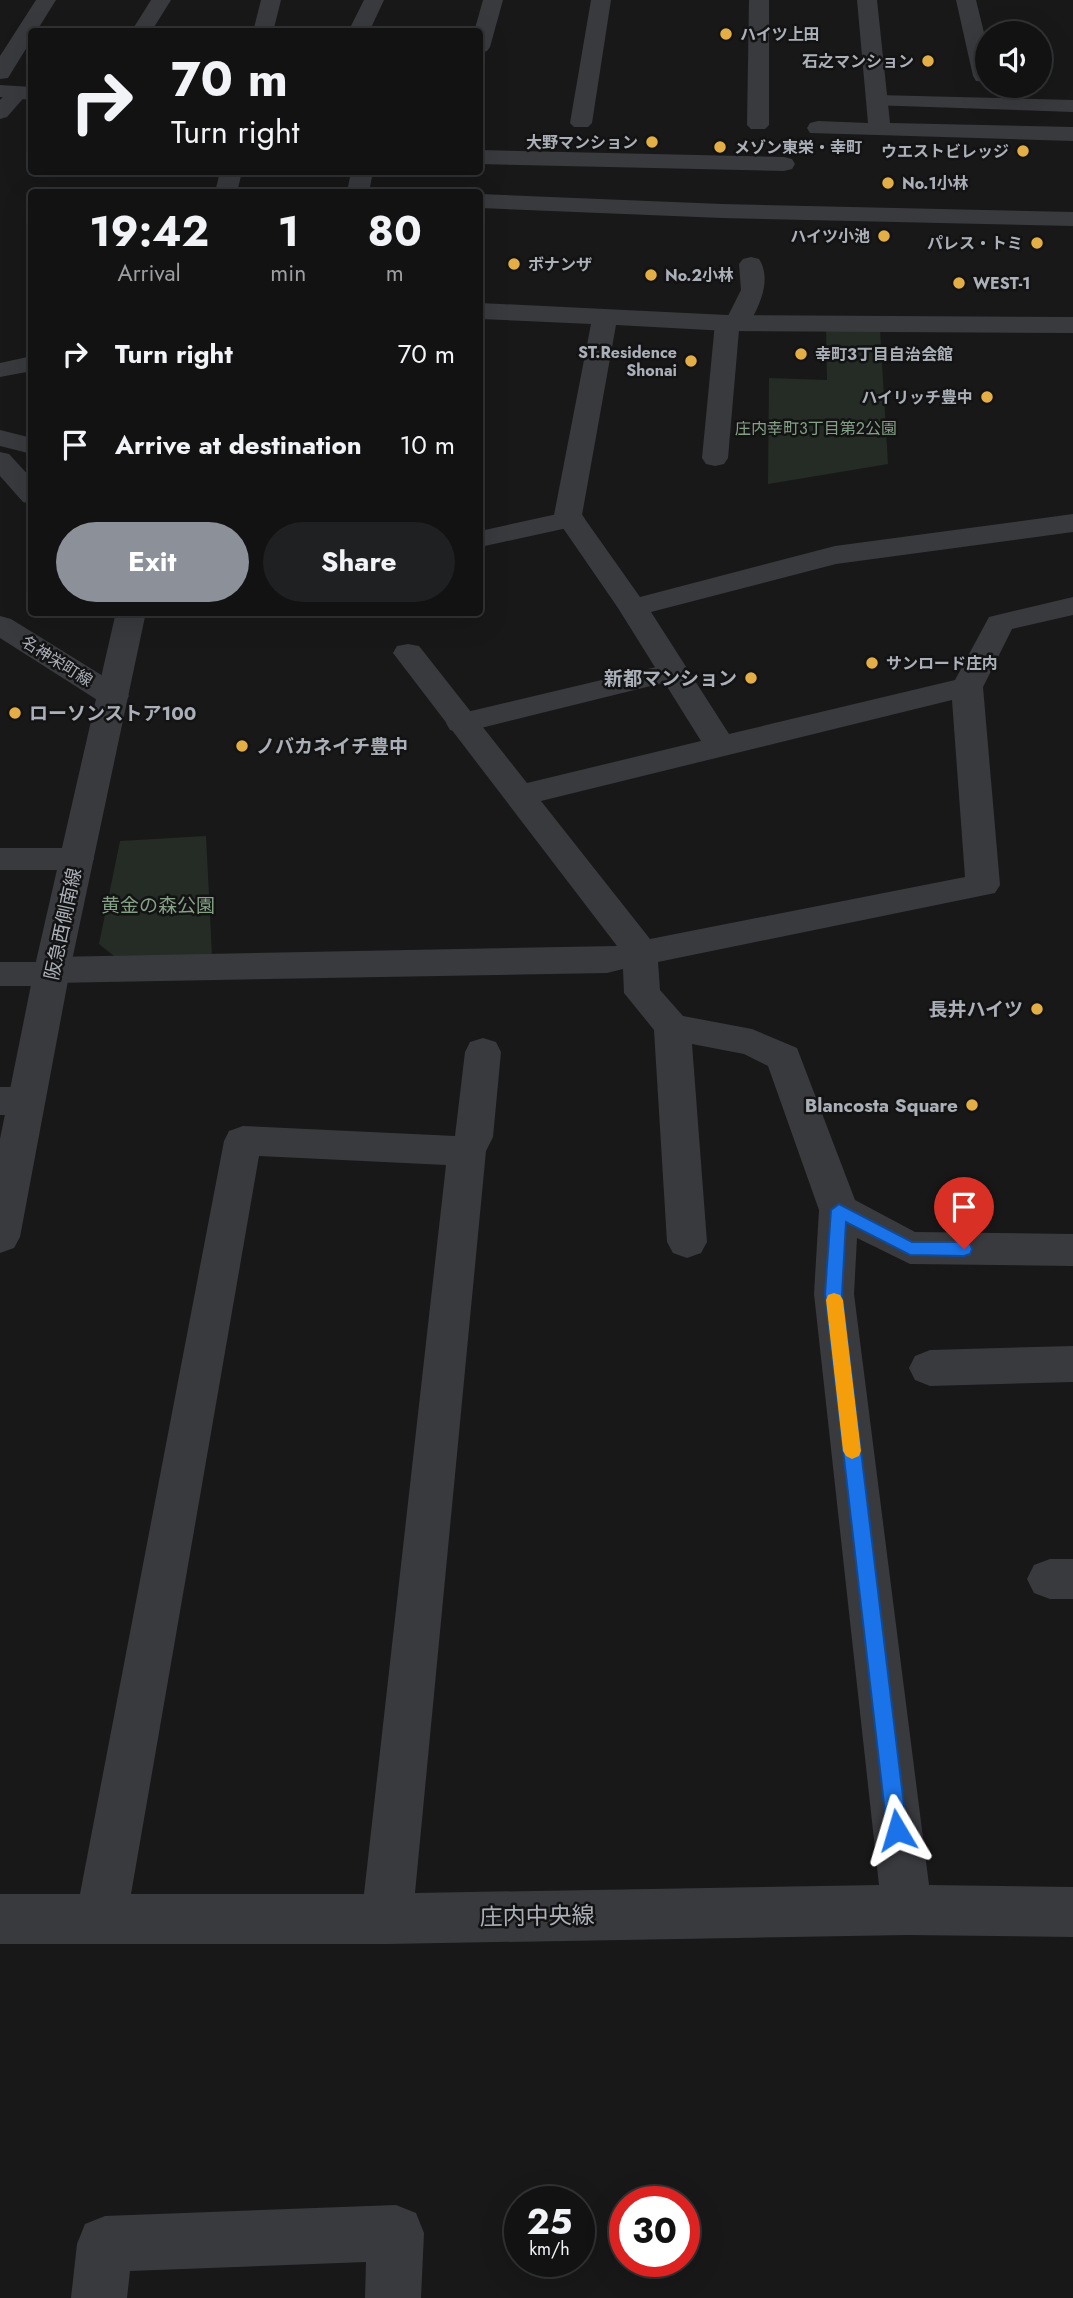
<!DOCTYPE html>
<html lang="en">
<head>
<meta charset="utf-8">
<style>
	:root { --surface:#121213; --page:#1f2021; --text:#f1f3f6; --muted:#9c9ea0; --line:#313233; --accent:#8c9099 }
	body { margin:0; font-family:Jost,"Noto Sans JP",sans-serif; background:var(--page); color:var(--text); height:100vh; display:flex; flex-direction:column; font-size:26px; white-space:nowrap }
	* { box-sizing:border-box; margin:0 }
	p { font-size:23px; color:var(--muted) }
	.icon { flex:none; width:38px; height:38px; fill:none; stroke:currentColor; stroke-width:2; stroke-linecap:round; stroke-linejoin:round }
	.map { position:relative; flex:1; overflow:hidden }
	.details { position:absolute; left:28px; top:189px; width:455px; height:427px; display:flex; flex-direction:column; background:var(--surface); border-radius:7px; box-shadow:0 7px 28px #0002,0 0 0 2px var(--line) }
	.details>* { flex:none }
	.guide { position:absolute; left:28px; top:28px; width:455px; height:147px; border-radius:7px; box-shadow:0 7px 28px #0002,0 0 0 2px var(--line); background:#121213; color:var(--text); overflow:hidden }
	.tools { position:absolute; left:975px; top:21px; display:grid; gap:14px }
	.tools a { display:grid; place-items:center; width:77px; height:77px; border-radius:50%; background:var(--surface); box-shadow:0 7px 28px #0002,0 0 0 2px var(--line); font-size:35px }
	.speed { position:absolute; left:504px; top:2186px; display:flex; gap:14px; font-size:35px; font-weight:700; text-align:center }
	.speed>* { display:grid; place-content:center; width:91px; height:91px; border-radius:50%; background:var(--surface); box-shadow:0 7px 28px #0002,0 0 0 2px var(--line); line-height:1 }
	.speed small { font-size:18px; font-weight:400 }
	.speed .limit { border:10px solid #d22; background:#fff; color:#111 }
	.pin { position:absolute; display:grid; place-items:center; width:60px; height:60px; color:#fff; margin:-72px -30px; border-radius:50% 50% 50% 0; rotate:-45deg; box-shadow:0 0 7px #0007 }
	.pin .icon { rotate:45deg }
	.me { position:absolute; width:77px; margin:-38px; rotate:353deg; stroke-linejoin:round; filter:drop-shadow(0 0 5px #0008) }
	.turn { display:flex; align-items:center; gap:24px; height:147px; padding:0 28px; font-size:32px }
	.turn .icon { width:91px; height:91px; stroke-width:2.5 }
	.turn b { display:block; font-size:49px; line-height:60px }
	.eta { display:flex; justify-content:space-evenly; align-items:center; height:119px; text-align:center }
	.eta b { font-size:42px; font-weight:700; line-height:49px }
	.button { display:flex; gap:14px; margin-top:auto; padding:14px 28px }
	.button a { flex:1; height:80px; border-radius:42px; background:var(--accent); color:#fff; font-size:28px; font-weight:700; line-height:80px; text-align:center }
	.button a+a { background:var(--page); color:var(--text) }
	ul { padding:0; list-style:none }
	li { display:flex; align-items:center; gap:21px; height:91px; padding:0 28px }
	li div { flex:1 }
	li b { display:block; font-size:26px }
	li em { font-style:normal }
	.map>svg:first-child { display:block }
	.green { fill:#242c25 }
	.lines { fill:none; stroke-linecap:round; stroke-linejoin:round }
	.service { fill:#393a3e; fill-rule:evenodd }
	.minor { fill:#393a3e; fill-rule:evenodd }
	.tertiary { fill:#393a3e; fill-rule:evenodd }
	.route { fill:#1a73e8; stroke:#114b97; stroke-width:2 }
	.slow { fill:#f59e0b }
	.poi-dot { fill:#e3ae46; stroke:#131314; stroke-width:2.5 }
	.labels { text-anchor:middle; dominant-baseline:central; stroke-width:5; stroke-linejoin:round; paint-order:stroke }
	.far-poi-label { font-size:16px; font-weight:bold; fill:#abafb8; stroke:#131314; text-anchor:start }
	.far-park-label { font-size:16px; fill:#84a185; stroke:#131314 }
	.far-street-label { font-size:16px; fill:#abafb8; stroke:#131314 }
	.poi-label { font-size:19px; font-weight:bold; fill:#abafb8; stroke:#131314; text-anchor:end }
	.park-label { font-size:19px; fill:#84a185; stroke:#131314 }
	.street-label { font-size:19px; fill:#abafb8; stroke:#131314 }
	.near-street-label { font-size:23px; fill:#abafb8; stroke:#131314 }
</style>
</head>
<body>
<div class="map">
<svg width="1073" height="2298" viewBox="0 0 1073 2298">
	<rect width="100%" height="100%" fill="#181819"/>
	<g class="green">
		<polygon points="826,328 880,330 888,464 768,484 769,378 827,380"/>
		<polygon points="206,836 212,955 114,956 99,944 120,841"/>
	</g>
	<g class="lines">
		<g class="service">
			<polygon points="151,0 171,0 151,32 131,32"/>
			<polygon points="591,0 611,0 592,123 588,127 574,127 570,123"/>
			<polygon points="749,0 769,0 769,125 765,129 751,129 747,125"/>
			<polygon points="18,87 25,89 28,93 7,117 0,119 0,100 11,89"/>
			<polygon points="877,95 1073,100 1073,112 870,105 867,101 870,97"/>
			<path d="M 751,257 L 759,259 C 773,280 758,310 746,328 L 739,330 L 728,458 L 724,464 L 715,466 L 706,464 L 702,458 L 715,323 L 718,318 L 728,316 L 741,290 L 739,264 L 743,259 Z"/>
			<polygon points="32,356 32,371 0,377 0,363"/>
			<polygon points="0,430 32,438 32,454 0,446"/>
			<polygon points="0,452 9,454 32,479 32,504 23,502 0,476"/>
			<polygon points="571,511 581,513 585,519 581,525 480,547 480,531"/>
			<polygon points="673,663 683,666 688,672 683,678 461,733 450,730 446,723 450,716"/>
			<polygon points="0,962 51,962 63,965 68,974 63,983 51,986 0,986"/>
			<polygon points="0,1087 27,1087 40,1091 45,1101 40,1111 27,1115 0,1115"/>
		</g>
		<g class="minor">
			<polygon points="36,0 56,0 36,32 32,32 32,39 8,78 0,79 0,56"/>
			<polygon points="364,0 384,0 369,32 348,32"/>
			<polygon points="483,0 503,0 490,47 487,51 480,53 480,32 474,32"/>
			<polygon points="857,0 877,0 890,123 1073,127 1073,141 810,133 807,128 810,123 818,121 868,123"/>
			<polygon points="956,0 976,0 987,45 987,82 976,81 973,76"/>
			<polygon points="0,85 32,87 32,100 0,97"/>
			<polygon points="480,150 784,157 792,159 795,164 792,169 784,171 480,164"/>
			<polygon points="351,172 373,172 369,192 347,192"/>
			<polygon points="480,194 722,204 1073,212 1073,226 722,218 480,208"/>
			<path d="M 480,303 L 727,315 L 1073,317 L 1073,333 L 727,331 L 616,325 L 582,515 L 640,597 L 835,546 L 1073,514 L 1073,532 L 836,564 L 651,612 L 729,734 L 955,680 L 989,617 L 1073,597 L 1073,615 L 1012,629 L 983,687 L 1000,885 L 995,893 L 658,962 L 660,990 L 683,1016 L 752,1029 L 797,1048 L 855,1200 L 915,1232 L 1073,1234 L 1073,1266 L 910,1264 L 857,1238 L 854,1294 L 929,1885 L 1073,1887 L 1073,1937 L 907,1935 L 387,1944 L 0,1944 L 0,1894 L 80,1894 L 224,1141 L 229,1131 L 243,1126 L 455,1136 L 465,1052 L 470,1042 L 483,1038 L 496,1042 L 501,1052 L 493,1137 L 486,1151 L 415,1893 L 879,1885 L 814,1294 L 819,1210 L 768,1066 L 744,1054 L 692,1044 L 707,1242 L 701,1253 L 687,1258 L 673,1253 L 667,1242 L 654,1030 L 624,993 L 623,969 L 607,973 L 52,983 L 39,979 L 34,970 L 39,961 L 52,957 L 617,946 L 393,653 L 397,646 L 408,644 L 419,646 L 527,783 L 701,741 L 618,608 L 554,515 L 591,324 L 480,319 ZM 952,700 L 965,877 L 650,939 L 541,801 ZM 259,1156 L 446,1165 L 364,1894 L 131,1894 Z"/>
			<polygon points="0,616 11,619 124,689 129,696 124,703 113,706 102,703 0,638"/>
			<polygon points="0,848 77,848 89,851 94,859 89,867 77,870 0,870"/>
			<polygon points="1073,1346 1073,1382 930,1386 915,1380 909,1368 915,1356 930,1350"/>
			<polygon points="1050,1559 1073,1559 1073,1599 1050,1599 1034,1593 1027,1579 1034,1565"/>
			<polygon points="396,2205 416,2213 424,2233 421,2298 365,2298 366,2262 130,2271 127,2298 71,2298 77,2244 85,2224 105,2216"/>
		</g>
		<g class="tertiary">
			<polygon points="261,0 281,0 273,32 253,32"/>
			<polygon points="220,172 242,172 237,192 215,192"/>
			<polygon points="116,612 146,612 70,970 20,1237 14,1248 0,1253 0,1139 34,970"/>
		</g>
	</g>
	<polygon class="route" points="839,1204 912,1242 964,1242 970,1244 972,1249 970,1254 964,1256 910,1255 846,1222 842,1294 907,1830 904,1837 897,1840 890,1837 887,1830 825,1294 831,1210"/>
	<polygon class="slow" points="834,1293 840,1295 843,1300 861,1451 859,1456 852,1459 846,1456 843,1451 826,1300 828,1295"/>
	<g class="poi-dot">
		<circle cx="726" cy="34" r="7"/>
		<circle cx="928" cy="61" r="7"/>
		<circle cx="652" cy="142" r="7"/>
		<circle cx="720" cy="147" r="7"/>
		<circle cx="1023" cy="151" r="7"/>
		<circle cx="888" cy="183" r="7"/>
		<circle cx="884" cy="236" r="7"/>
		<circle cx="1037" cy="243" r="7"/>
		<circle cx="514" cy="264" r="7"/>
		<circle cx="651" cy="275" r="7"/>
		<circle cx="959" cy="283" r="7"/>
		<circle cx="801" cy="354" r="7"/>
		<circle cx="691" cy="361" r="7"/>
		<circle cx="987" cy="397" r="7"/>
		<circle cx="872" cy="663" r="7"/>
		<circle cx="751" cy="678" r="7"/>
		<circle cx="15" cy="713" r="7"/>
		<circle cx="242" cy="746" r="7"/>
		<circle cx="1037" cy="1009" r="7"/>
		<circle cx="972" cy="1105" r="7"/>
	</g>
	<g class="labels">
		<g class="far-poi-label">
			<text x="740" y="34">ハイツ上田</text>
			<text x="914" y="61" text-anchor="end">石之マンション</text>
			<text x="638" y="142" text-anchor="end">大野マンション</text>
			<text x="734" y="147">メゾン東栄・幸町</text>
			<text x="1009" y="151" text-anchor="end">ウエストビレッジ</text>
			<text x="902" y="183">No.1小林</text>
			<text x="870" y="236" text-anchor="end">ハイツ小池</text>
			<text x="1023" y="243" text-anchor="end">パレス・トミ</text>
			<text x="528" y="264">ボナンザ</text>
			<text x="665" y="275">No.2小林</text>
			<text x="973" y="283">WEST-1</text>
			<text x="677" y="352" text-anchor="end">ST.Residence<tspan x="677" dy="18">Shonai</tspan></text>
			<text x="815" y="354">幸町3丁目自治会館</text>
			<text x="973" y="397" text-anchor="end">ハイリッチ豊中</text>
			<text x="886" y="663">サンロード庄内</text>
		</g>
		<g class="far-park-label">
			<text x="816" y="428">庄内幸町3丁目第2公園</text>
		</g>
		<g class="far-street-label">
			<text transform="translate(57 661) rotate(32)">名神栄町線</text>
		</g>
		<g class="poi-label">
			<text x="737" y="678">新都マンション</text>
			<text x="29" y="713" text-anchor="start">ローソンストア100</text>
			<text x="256" y="746" text-anchor="start">ノバカネイチ豊中</text>
			<text x="1023" y="1009">長井ハイツ</text>
			<text x="958" y="1105">Blancosta Square</text>
		</g>
		<g class="park-label">
			<text x="158" y="905">黄金の森公園</text>
		</g>
		<g class="street-label">
			<text transform="translate(63 924) rotate(-78)">阪急西側南線</text>
		</g>
		<g class="near-street-label">
			<text transform="translate(537 1916) rotate(-1)">庄内中央線</text>
		</g>
	</g>
</svg>
<div class="tools">
<a><svg class="icon" aria-label="sound" viewBox="0 0 24 24"><path d="M4 9h4l5-4v14l-5-4H4zM17 9q2 3 0 6"/></svg></a>
</div>
<div class="speed"><div>25<small>km/h</small></div><div class="limit">30</div></div>
<div class="pin" style="left:964px;top:1249px;background:#d93025"><svg class="icon" aria-label="arrive" viewBox="0 0 24 24"><path d="M6 21V4h12l-3 4 3 4H6"/></svg></div>
<svg class="me" style="left:897px;top:1830px" viewBox="-20 -20 40 40"><path d="M0-17L14 15 0 8-14 15z" fill="#1a73e8" stroke="#fff" stroke-width="4"/></svg>
<div class="guide">
<div class="turn"><svg class="icon" aria-label="right" viewBox="0 0 24 24"><path d="M7 20v-9h11M14 6l5 5-5 5"/></svg><div><b>70 m</b>Turn right</div></div>
</div>
<section class="details">
<div class="eta">
<div><b>19:42</b><p>Arrival</p></div>
<div><b>1</b><p>min</p></div>
<div><b>80</b><p>m</p></div>
</div>
<ul>
<li><svg class="icon" aria-label="right" viewBox="0 0 24 24"><path d="M7 20v-9h11M14 6l5 5-5 5"/></svg><div><b>Turn right</b></div><em>70 m</em></li>
<li><svg class="icon" aria-label="arrive" viewBox="0 0 24 24"><path d="M6 21V4h12l-3 4 3 4H6"/></svg><div><b>Arrive at destination</b></div><em>10 m</em></li>
</ul>
<div class="button"><a>Exit</a><a>Share</a></div>
</section>
</div>
</body>
</html>
